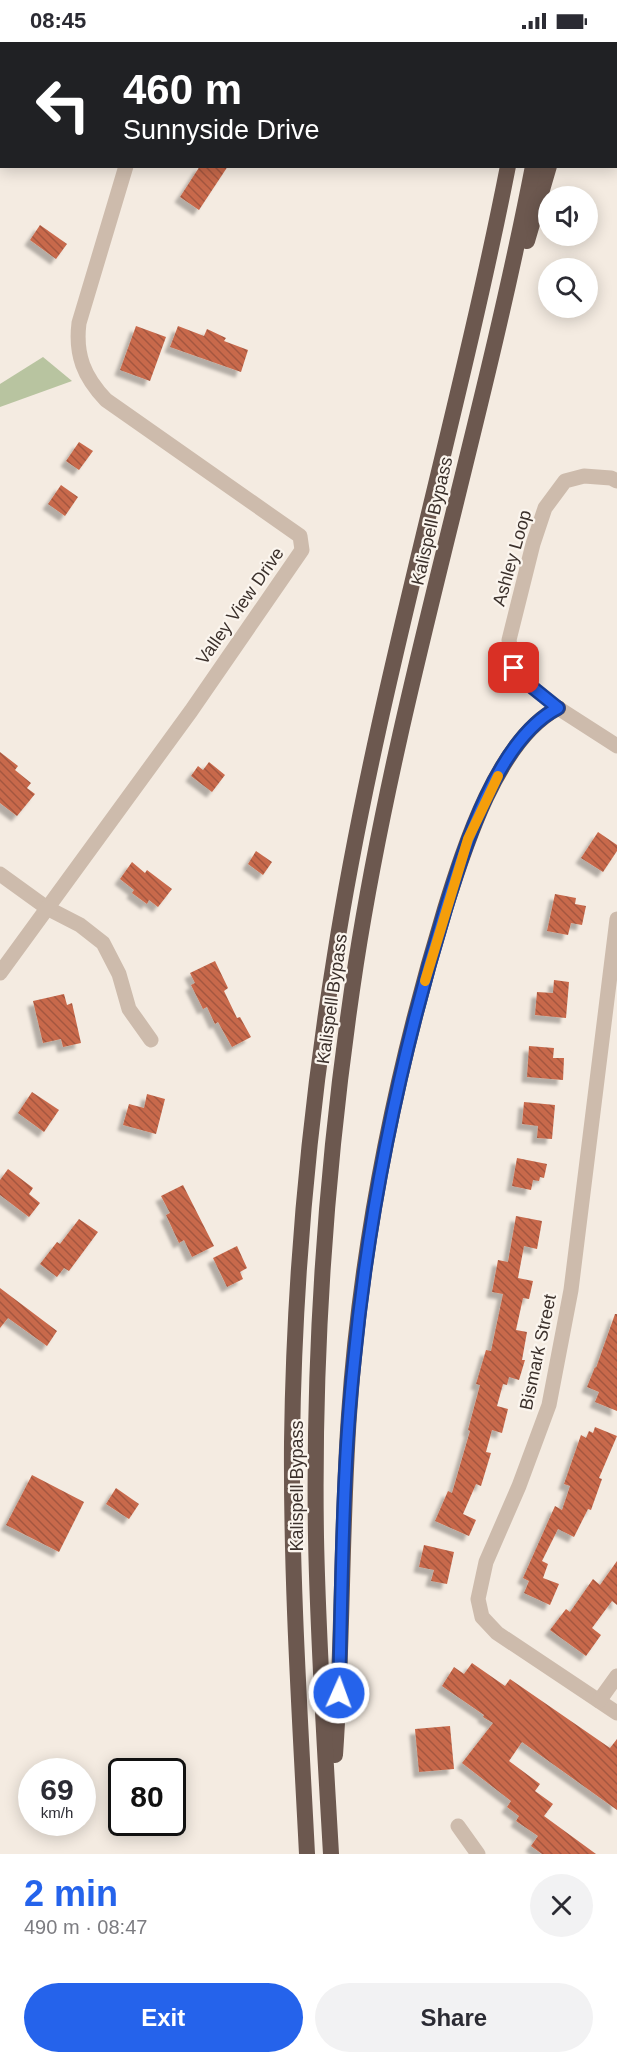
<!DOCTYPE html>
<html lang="en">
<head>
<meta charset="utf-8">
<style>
	:root { --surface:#fff; --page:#f2f2f3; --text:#2b2b33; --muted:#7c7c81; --accent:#2563eb }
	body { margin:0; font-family:Helvetica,sans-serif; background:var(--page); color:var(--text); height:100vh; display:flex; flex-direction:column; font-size:22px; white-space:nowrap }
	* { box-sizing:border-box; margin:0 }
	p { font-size:20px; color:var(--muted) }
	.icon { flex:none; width:33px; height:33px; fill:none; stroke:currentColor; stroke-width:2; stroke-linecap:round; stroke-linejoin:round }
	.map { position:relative; height:1812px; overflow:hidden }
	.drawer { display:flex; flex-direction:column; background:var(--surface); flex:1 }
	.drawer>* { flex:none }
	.top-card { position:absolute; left:0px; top:0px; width:618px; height:126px; box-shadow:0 3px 15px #0003; background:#202124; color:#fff; overflow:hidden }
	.fabs { position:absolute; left:538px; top:144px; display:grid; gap:12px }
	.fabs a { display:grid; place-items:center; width:60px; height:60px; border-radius:50%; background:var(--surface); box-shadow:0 3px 15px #0003; font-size:30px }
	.speed { position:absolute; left:18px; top:1716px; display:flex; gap:12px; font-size:30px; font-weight:700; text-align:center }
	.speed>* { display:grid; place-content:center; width:78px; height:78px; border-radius:50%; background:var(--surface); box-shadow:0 3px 15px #0003; line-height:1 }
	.speed small { font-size:15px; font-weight:400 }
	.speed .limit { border:3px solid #111; border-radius:9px; background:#fff; color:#111 }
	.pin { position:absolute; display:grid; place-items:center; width:51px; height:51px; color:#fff; margin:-26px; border-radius:12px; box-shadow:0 3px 9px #0006 }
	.me { position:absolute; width:66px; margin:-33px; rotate:2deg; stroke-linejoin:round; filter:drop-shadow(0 0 4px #0008) }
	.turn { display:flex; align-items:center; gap:21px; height:126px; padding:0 24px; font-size:27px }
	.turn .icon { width:78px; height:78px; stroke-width:2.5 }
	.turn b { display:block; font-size:42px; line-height:51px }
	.round { display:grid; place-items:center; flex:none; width:63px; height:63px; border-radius:32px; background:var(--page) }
	.head { display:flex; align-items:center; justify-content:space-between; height:102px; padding:0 24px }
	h1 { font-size:36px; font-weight:800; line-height:45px; color:var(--accent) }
	.primary-button { display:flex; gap:12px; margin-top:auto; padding:12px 24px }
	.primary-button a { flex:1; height:69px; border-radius:36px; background:var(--accent); color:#fff; font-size:24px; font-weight:800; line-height:69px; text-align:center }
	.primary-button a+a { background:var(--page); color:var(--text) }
	.status { display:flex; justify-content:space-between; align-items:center; height:42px; padding:0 30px; background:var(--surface); direction:ltr }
	.status svg { height:16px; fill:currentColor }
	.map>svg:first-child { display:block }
	.green { fill:#b8c4a0 }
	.building { fill:url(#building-back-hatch); filter:url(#shadow) }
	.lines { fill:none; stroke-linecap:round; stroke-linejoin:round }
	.minor { stroke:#cdbbac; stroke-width:15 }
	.tertiary { stroke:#cdbbac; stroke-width:15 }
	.trunk { stroke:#6c584f; stroke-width:16 }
	.route-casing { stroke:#184099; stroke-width:15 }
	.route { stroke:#2563eb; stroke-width:10 }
	.slow { stroke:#f59e0b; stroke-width:10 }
	.labels { text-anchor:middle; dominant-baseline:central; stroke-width:4.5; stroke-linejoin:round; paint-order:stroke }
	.street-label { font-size:18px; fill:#3b302b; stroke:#fbf5ee }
</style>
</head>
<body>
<div class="status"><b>08:45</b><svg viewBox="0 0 49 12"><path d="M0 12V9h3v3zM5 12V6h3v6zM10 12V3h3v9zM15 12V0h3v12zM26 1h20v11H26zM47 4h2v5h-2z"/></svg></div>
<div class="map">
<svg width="617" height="1812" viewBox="0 0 617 1812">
	<defs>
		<pattern id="building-back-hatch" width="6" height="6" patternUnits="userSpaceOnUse" patternTransform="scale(1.5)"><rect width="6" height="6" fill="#c8694b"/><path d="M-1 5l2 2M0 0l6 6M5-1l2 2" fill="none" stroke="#a4573f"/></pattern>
		<filter id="shadow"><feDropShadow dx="-5.5" dy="5.5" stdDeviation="1.5" flood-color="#0004"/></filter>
	</defs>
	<rect width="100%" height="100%" fill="#f4ebe1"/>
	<polygon class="green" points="43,315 72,339 0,365 0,342"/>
	<g class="building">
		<polygon points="200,124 228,124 199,168 180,155"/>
		<polygon points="40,183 67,202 56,217 30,198"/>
		<polygon points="136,284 166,295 150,339 120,328"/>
		<polygon points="178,284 204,294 207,287 226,296 224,299 248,308 241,330 170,305"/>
		<polygon points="79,400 93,409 79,428 66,419"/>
		<polygon points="61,443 78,455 65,474 48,462"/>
		<polygon points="0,710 18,724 15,728 31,741 27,746 35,752 17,774 0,761"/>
		<polygon points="209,720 225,733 212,750 191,734 198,724 203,728"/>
		<polygon points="598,790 617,803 617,809 603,830 581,816"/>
		<polygon points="256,809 272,820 263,833 248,822"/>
		<polygon points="132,820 145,831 147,828 172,847 158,865 149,858 147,862 132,851 134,848 120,837"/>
		<polygon points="555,852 576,856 575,862 586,864 582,883 571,881 568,893 547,889"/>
		<polygon points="215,919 228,946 224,949 237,976 240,975 251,995 232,1005 218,980 215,982 207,965 203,967 191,943 195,941 190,931"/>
		<polygon points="554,938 569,940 566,976 535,973 537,950 553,951"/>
		<polygon points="64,952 67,963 72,961 81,1001 63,1005 61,997 43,1001 33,959"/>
		<polygon points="529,1004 554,1006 553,1016 564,1016 563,1038 527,1035"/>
		<polygon points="32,1050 59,1068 44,1090 18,1071"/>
		<polygon points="147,1052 165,1057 156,1092 123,1083 129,1062 144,1066"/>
		<polygon points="524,1060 555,1063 552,1097 537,1096 538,1084 522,1082"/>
		<polygon points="517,1116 547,1122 544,1136 540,1135 539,1139 533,1138 531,1148 512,1144"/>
		<polygon points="8,1127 33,1146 29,1152 40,1161 29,1175 0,1153 0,1138"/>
		<polygon points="183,1143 214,1204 192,1215 184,1198 179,1201 166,1173 170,1171 161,1154"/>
		<polygon points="516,1174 542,1179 537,1207 524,1204 518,1236 533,1239 529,1257 523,1256 516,1288 527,1290 522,1318 525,1318 519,1338 509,1335 507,1343 503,1342 497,1364 508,1367 502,1391 492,1388 486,1410 491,1411 481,1444 476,1442 463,1472 476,1478 469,1494 435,1479 448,1449 452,1451 470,1389 468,1388 480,1343 476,1342 486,1308 491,1309 503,1252 492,1250 498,1218 508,1220"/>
		<polygon points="79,1177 98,1190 69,1229 64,1226 57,1235 40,1222 57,1200 60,1202"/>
		<polygon points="237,1204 247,1226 240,1230 243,1237 227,1245 213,1216"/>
		<polygon points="0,1246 57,1289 47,1304 8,1276 0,1286"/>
		<polygon points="615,1272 617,1272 617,1369 595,1360 599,1350 587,1345 595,1325 596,1326"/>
		<polygon points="595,1385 617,1394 599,1436 602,1437 591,1468 588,1467 574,1495 558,1487 542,1519 548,1522 543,1536 559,1542 550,1563 524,1551 529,1539 523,1536 555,1464 562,1468 570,1444 564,1442 581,1393 586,1396 589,1389 593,1391"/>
		<polygon points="32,1433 84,1460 59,1510 6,1483"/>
		<polygon points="116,1446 139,1462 129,1477 106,1462"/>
		<polygon points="424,1503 454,1510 447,1542 431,1539 434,1528 419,1525"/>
		<polygon points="617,1519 617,1563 612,1559 592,1586 601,1593 586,1614 550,1588 566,1567 570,1570 593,1537 600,1543"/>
		<polygon points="472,1621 505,1644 510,1637 610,1706 617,1697 617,1768 522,1700 509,1719 540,1742 535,1749 553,1762 544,1774 596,1812 542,1812 531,1804 538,1794 516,1779 519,1774 507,1765 511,1759 462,1721 493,1681 483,1675 484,1673 442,1644 454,1625 464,1632"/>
		<polygon points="450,1684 454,1727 419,1730 415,1687"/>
	</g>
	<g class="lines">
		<g class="minor">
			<polyline points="161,2 162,0"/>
			<polyline points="558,666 522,637 514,626 509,598 533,502 545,466 565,439 584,434 611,436 617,439"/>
			<polyline points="0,832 47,866 80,883 103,901 119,932 129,967 151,998"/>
			<polyline points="617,877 571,1248 549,1363 519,1444 486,1520 478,1557 482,1575 497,1591 617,1671"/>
			<path d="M 0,931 L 191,669 L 302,508 L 300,494 L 106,358 C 84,335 75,313 79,281 L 126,124"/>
			<polyline points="599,1659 617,1634"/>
			<polyline points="458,1784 478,1812"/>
		</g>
		<polyline class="tertiary" points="558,666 617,704"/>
		<g class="trunk">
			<polyline points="514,2 514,0"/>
			<polyline points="528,2 528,0"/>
			<polyline points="553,2 553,0"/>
			<polyline points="577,2 578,0"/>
			<polyline points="527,199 549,124"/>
			<path d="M 335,1713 C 343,1600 341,1486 349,1373 C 361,1201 395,1032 445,867 C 464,806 498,697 558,666"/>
			<path d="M 307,1812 C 300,1675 291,1538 292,1400 C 294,1237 309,1074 335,913 C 377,647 456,388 508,124"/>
			<path d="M 331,1812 C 325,1706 318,1600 316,1495 C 313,1303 327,1111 356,921 C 398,652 481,392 533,124"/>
		</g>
	</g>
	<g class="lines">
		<defs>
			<path id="route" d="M 339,1651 C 342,1540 342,1430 354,1320 C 369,1166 400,1017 445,869 C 464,807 497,697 558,666 L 522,637 L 514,626"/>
		</defs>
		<use href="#route" class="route-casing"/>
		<use href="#route" class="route"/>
		<polyline class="slow" points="425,939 468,797 498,734"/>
	</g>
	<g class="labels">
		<g class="street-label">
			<text transform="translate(432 479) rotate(-77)">Kalispell Bypass</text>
			<text transform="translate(512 516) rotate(-74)">Ashley Loop</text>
			<text transform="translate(240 564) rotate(-55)">Valley View Drive</text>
			<text transform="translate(332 957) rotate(-82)">Kalispell Bypass</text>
			<text transform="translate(538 1310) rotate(-78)">Bismark Street</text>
			<text transform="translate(297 1444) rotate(-90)">Kalispell Bypass</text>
		</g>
	</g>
</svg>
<div class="fabs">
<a><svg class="icon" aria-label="sound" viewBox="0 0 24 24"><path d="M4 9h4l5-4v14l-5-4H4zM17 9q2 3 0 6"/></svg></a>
<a><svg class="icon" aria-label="search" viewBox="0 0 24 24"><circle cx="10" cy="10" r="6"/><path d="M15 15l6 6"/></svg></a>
</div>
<div class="speed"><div>69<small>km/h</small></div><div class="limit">80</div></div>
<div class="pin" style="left:514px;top:626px;background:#d93025"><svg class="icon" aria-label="arrive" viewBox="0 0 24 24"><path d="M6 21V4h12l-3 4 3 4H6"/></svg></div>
<svg class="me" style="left:339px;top:1651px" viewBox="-20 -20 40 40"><circle r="17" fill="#2563eb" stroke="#fff" stroke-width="3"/><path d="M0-11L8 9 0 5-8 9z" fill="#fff"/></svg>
<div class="top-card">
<div class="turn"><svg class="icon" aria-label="left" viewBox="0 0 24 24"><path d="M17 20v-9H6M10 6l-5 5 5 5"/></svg><div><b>460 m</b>Sunnyside Drive</div></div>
</div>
</div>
<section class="drawer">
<div class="head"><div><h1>2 min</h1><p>490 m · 08:47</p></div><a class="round"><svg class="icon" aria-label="close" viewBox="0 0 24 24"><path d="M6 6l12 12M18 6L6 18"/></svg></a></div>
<div class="primary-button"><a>Exit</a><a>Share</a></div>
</section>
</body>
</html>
